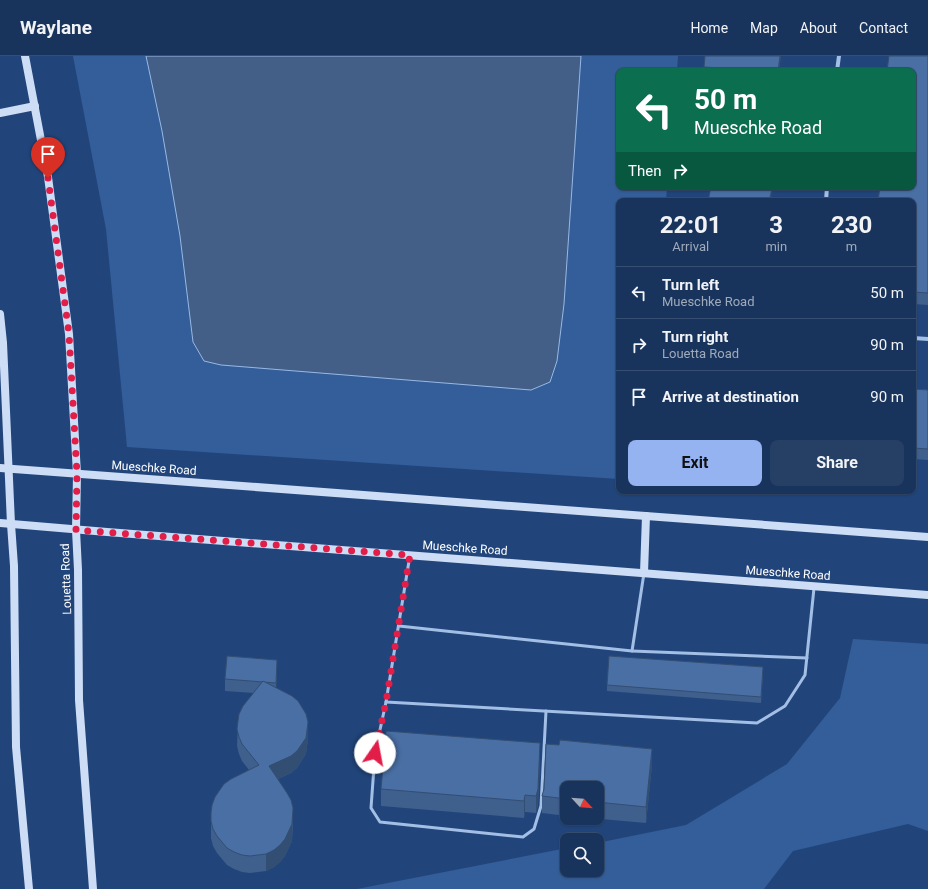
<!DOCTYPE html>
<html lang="en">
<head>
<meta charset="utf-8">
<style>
	:root { --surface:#19345c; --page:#263f65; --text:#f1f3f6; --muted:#9faabb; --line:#374f72; --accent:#95b2f1 }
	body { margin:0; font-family:Roboto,sans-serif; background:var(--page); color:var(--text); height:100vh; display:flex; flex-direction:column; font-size:15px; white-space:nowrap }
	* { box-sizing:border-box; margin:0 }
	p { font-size:13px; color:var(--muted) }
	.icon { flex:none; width:22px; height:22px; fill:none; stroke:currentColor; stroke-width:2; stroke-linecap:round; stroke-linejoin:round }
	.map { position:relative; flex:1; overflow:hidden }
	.side { position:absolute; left:616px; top:142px; width:300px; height:296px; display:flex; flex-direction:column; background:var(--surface); border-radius:8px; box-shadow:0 1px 3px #0004,0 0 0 1px var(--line) }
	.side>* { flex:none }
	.top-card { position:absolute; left:616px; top:12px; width:300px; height:122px; border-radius:8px; box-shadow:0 1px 3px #0004,0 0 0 1px var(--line); background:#0b6e4f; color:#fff; overflow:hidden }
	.needle { width:26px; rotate:116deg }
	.buttons { position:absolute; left:560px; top:725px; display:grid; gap:8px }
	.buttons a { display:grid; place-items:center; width:44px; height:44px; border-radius:8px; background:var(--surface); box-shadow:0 1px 3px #0004,0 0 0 1px var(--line); font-size:20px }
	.pin { position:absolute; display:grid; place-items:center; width:34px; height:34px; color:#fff; margin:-41px -17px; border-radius:50% 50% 50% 0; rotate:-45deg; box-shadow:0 0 4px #0007 }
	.pin .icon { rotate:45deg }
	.me { position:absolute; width:44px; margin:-22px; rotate:12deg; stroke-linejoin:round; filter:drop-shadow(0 0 3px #0008) }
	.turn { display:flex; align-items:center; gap:14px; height:84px; padding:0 12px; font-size:18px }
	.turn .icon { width:52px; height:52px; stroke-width:2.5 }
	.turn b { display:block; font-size:28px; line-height:34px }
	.then { display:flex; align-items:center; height:38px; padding:0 12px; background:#0003; gap:8px; font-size:15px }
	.eta { display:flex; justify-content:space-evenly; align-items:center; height:68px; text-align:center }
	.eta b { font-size:24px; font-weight:700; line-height:28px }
	.primary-button { display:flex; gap:8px; margin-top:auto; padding:8px 12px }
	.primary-button a { flex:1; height:46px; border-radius:8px; background:var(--accent); color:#111; font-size:16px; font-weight:700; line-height:46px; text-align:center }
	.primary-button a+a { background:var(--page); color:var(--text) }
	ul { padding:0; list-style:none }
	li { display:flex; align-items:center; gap:12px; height:52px; padding:0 12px; border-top:1px solid var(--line) }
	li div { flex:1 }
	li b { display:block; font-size:15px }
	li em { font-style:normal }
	header { display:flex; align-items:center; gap:24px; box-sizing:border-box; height:56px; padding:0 20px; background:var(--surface); border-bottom:1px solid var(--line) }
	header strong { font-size:19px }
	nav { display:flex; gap:22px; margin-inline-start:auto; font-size:14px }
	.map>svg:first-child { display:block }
	.green { fill:#345e99 }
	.water { fill:#445f87; stroke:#97b9e7 }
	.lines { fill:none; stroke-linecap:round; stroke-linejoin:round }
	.service { stroke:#a3bfe6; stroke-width:3 }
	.minor { stroke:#a3bfe6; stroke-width:4 }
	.secondary { stroke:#cdddf5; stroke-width:8 }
	.wall { fill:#3f5f8d }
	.shaded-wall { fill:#334e73 }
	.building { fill:#496fa4; stroke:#334e73 }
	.route { stroke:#e11d48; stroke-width:7; stroke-dasharray:0 12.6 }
	.labels { text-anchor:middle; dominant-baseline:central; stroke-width:4; stroke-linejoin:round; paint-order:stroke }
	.street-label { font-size:12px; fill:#fff; stroke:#21457b }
</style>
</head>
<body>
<header>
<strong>Waylane</strong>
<nav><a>Home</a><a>Map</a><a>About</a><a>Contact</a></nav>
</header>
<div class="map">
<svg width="928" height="833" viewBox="0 0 928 833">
	<rect width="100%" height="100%" fill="#21457b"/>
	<g class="green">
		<polygon points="73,0 678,0 677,15 619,15 619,131 667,131 666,145 619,145 619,423 127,391 106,173"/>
		<polygon points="853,583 928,588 928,775 908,768 793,795 764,833 357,833 567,792 567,814 597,814 597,787 686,769 787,708 840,642"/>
	</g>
	<polygon class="water" points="146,0 581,0 564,248 557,305 550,326 531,334 221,309 204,305 193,286 180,180 162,75"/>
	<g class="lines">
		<g class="service">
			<polyline points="410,499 386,646 757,667 785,650 805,619 814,532"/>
			<polyline points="399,570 632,595 644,517"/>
			<polyline points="632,595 807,602"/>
			<polyline points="386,646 375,697 371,752 380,766 523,781 534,773 541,750 546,655"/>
		</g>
		<g class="minor">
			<polyline points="837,15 839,0"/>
			<polyline points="826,145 827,131"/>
			<polyline points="913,282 928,283"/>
		</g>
		<g class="secondary">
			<polyline points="25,0 48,121 69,278 77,418 76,474 78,514 79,644 93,833"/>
			<polyline points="0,57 35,50"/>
			<polyline points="0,258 3,287 11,468 14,510 16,691 29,833"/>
			<polyline points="0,412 928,481"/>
			<polyline points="0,467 107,476 928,539"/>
			<polyline points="644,517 646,460"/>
		</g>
	</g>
	<g class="wall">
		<polygon points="705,0 781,0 779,15 704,15"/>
		<polygon points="928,0 928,249 913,248 913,145 879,135 879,131 913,131 913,15"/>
		<polygon points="913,333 928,334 928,404 913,403"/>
		<polygon points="277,615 276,632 308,683 306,698 297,712 291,717 278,723 293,769 292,785 285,800 280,806 274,811 266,815 250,817 242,816 234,813 227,809 217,797 213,790 211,782 211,757 249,714 242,705 239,698 237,690 238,665 254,637 225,635 225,623"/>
		<polygon points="763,617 761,647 607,635 607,629"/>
		<polygon points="560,684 652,693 652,709 646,767 590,762 597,762 597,732 567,732 567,760 542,757 542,740 544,733 546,688 559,689"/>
		<polygon points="540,704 538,749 536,757 525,756 524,762 381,750 381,733"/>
	</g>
	<g class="shaded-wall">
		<polygon points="780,0 781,0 779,15 778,15"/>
		<polygon points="770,131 772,131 771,145 769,145"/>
		<polygon points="277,604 277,615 276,639 276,627"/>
		<polygon points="308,666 308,683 306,698 297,712 291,717 269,727 269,710"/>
		<polygon points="540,687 540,704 538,749 536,757 536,740"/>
		<polygon points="652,693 652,709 646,767 646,751"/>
		<polygon points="525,739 525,756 524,762 524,745"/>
		<polygon points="293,752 292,785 285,800 280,806 274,811 266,815 266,798"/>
	</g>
	<g class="building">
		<polygon points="705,0 780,0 778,15 721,15 721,12 704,11"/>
		<polygon points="889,0 928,0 928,237 913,236 913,145 878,145 880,131 913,131 913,15 887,15"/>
		<polygon points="711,131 770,131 769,132 772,133 769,145 708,145"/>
		<polygon points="913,333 928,334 928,393 913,392"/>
		<polygon points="227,600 277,604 276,627 225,623"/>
		<polygon points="609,600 763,611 761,641 607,629"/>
		<polygon points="263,625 292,640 298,645 306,658 308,666 306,682 297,695 291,700 269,710 287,737 291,744 293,752 292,768 285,783 280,789 274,794 266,798 250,800 242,799 234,796 227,792 217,780 213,773 211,765 211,757 212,749 215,741 224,728 231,723 259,709 242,688 239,681 237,673 238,665 239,658 243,650"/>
		<polygon points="386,675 540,687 538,733 536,740 525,739 524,745 381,733"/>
		<polygon points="560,684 652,693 646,751 597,746 597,732 567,732 567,743 542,740 544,733 546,688 559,689"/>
	</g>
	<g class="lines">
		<polyline class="route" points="48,122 69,278 77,418 76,474 410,499 386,646 375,697"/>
	</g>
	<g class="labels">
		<g class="street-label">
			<text transform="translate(154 412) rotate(4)">Mueschke Road</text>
			<text transform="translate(465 492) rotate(4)">Mueschke Road</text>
			<text transform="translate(788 517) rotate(4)">Mueschke Road</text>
			<text transform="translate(66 523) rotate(-92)">Louetta Road</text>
		</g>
	</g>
</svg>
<div class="buttons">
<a><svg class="needle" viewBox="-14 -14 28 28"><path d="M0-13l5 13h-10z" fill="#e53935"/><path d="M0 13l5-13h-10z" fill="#9faabb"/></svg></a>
<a><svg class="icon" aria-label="search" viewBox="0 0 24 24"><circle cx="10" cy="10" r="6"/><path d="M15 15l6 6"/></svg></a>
</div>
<div class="pin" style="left:48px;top:122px;background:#d93025"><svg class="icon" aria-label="arrive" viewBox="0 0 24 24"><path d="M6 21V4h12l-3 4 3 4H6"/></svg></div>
<svg class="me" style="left:375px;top:697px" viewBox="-20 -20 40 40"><circle r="19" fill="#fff"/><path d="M0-13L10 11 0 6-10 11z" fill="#e11d48"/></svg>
<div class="top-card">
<div class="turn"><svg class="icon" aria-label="left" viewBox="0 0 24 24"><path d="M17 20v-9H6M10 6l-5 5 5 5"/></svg><div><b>50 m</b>Mueschke Road</div></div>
<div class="then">Then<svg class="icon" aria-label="right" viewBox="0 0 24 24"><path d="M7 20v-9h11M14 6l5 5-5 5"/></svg></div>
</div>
<section class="side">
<div class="eta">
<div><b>22:01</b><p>Arrival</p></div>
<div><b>3</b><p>min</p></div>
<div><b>230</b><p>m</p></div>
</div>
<ul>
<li><svg class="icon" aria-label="left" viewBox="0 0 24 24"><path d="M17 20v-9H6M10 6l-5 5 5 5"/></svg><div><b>Turn left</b><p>Mueschke Road</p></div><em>50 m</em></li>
<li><svg class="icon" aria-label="right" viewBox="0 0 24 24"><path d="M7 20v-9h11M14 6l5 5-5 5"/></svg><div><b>Turn right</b><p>Louetta Road</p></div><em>90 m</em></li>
<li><svg class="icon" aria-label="arrive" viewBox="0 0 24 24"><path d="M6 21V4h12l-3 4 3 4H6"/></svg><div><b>Arrive at destination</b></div><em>90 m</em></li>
</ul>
<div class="primary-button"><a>Exit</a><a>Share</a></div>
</section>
</div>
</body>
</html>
